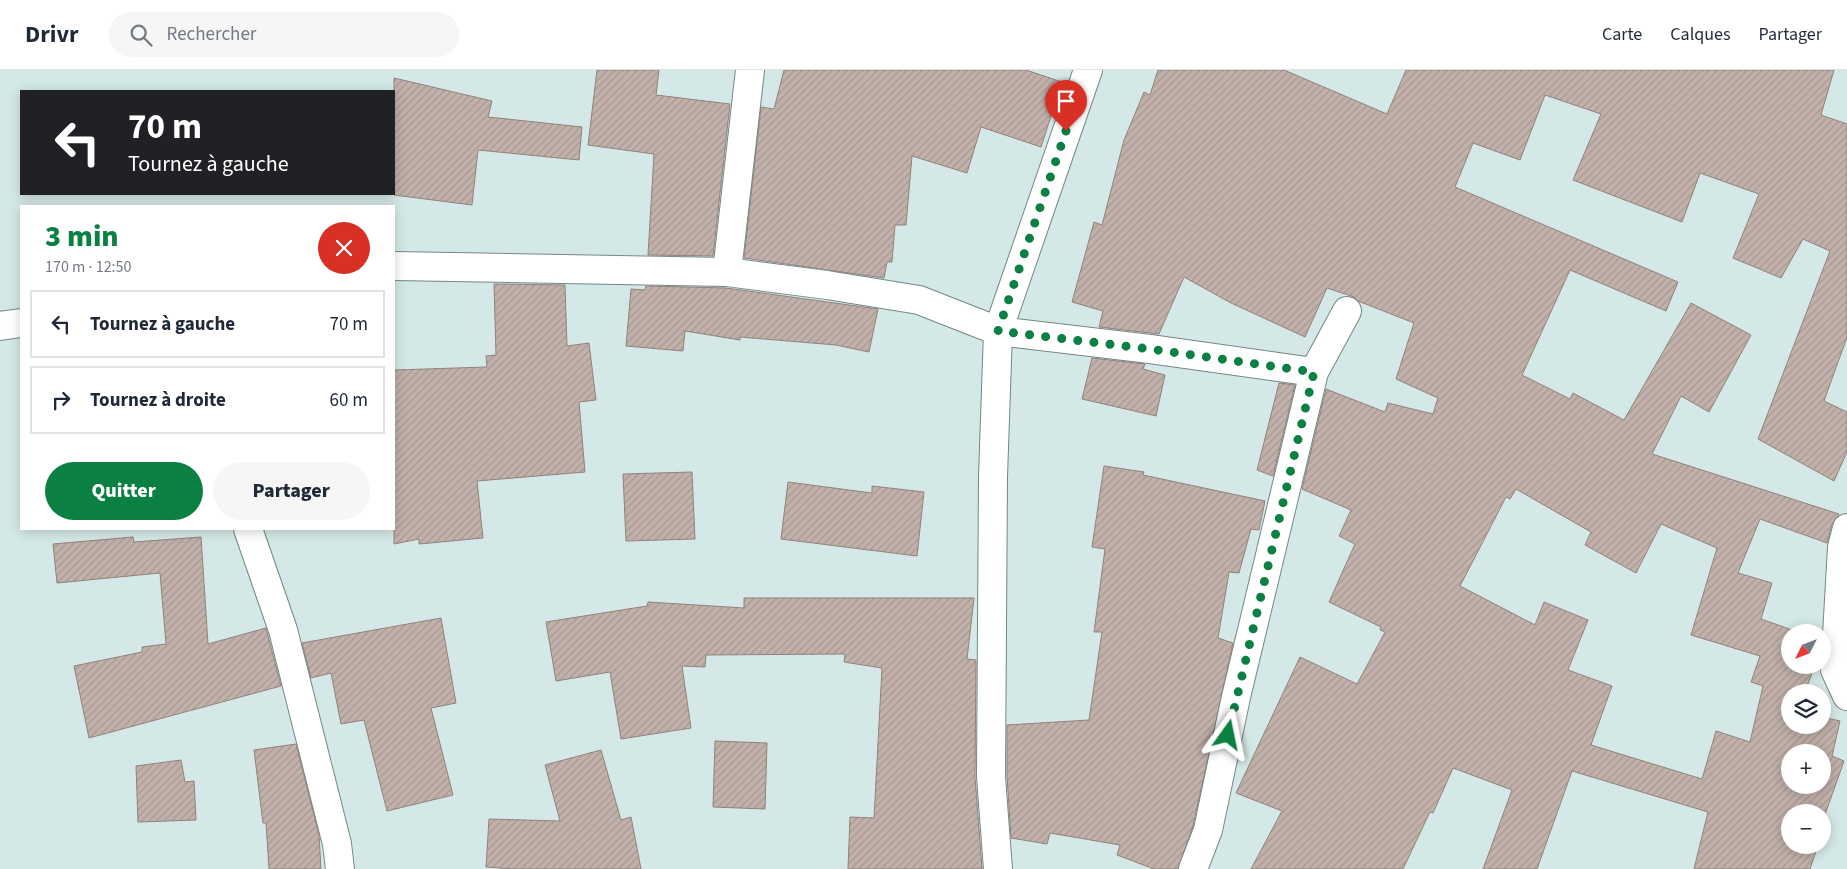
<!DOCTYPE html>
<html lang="fr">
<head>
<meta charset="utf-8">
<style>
	:root { --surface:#fff; --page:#f6f6f7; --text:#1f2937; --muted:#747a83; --line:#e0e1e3; --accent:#0b8043 }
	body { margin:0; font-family:"Source Sans 3",sans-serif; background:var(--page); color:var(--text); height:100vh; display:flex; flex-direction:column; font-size:19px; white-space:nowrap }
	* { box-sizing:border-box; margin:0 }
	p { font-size:16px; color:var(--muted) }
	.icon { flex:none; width:28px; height:28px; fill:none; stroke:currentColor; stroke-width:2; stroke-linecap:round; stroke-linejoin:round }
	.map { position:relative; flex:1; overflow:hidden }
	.details { position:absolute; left:20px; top:135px; width:375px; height:325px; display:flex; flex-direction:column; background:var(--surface); border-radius:0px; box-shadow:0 2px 12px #0003 }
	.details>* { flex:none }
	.top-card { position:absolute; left:20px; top:20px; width:375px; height:105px; border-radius:0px; box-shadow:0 2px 12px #0003; background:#202124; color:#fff; overflow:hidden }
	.needle { width:32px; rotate:228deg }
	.buttons { position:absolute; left:1781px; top:554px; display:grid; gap:10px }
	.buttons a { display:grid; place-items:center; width:50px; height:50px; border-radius:50%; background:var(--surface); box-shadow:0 2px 12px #0003; font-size:25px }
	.pin { position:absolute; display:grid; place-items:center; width:42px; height:42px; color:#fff; margin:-51px -21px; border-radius:50% 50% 50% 0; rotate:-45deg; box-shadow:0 0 5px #0007 }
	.pin .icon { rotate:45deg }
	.me { position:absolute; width:55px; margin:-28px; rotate:12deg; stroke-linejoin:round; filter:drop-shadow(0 0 4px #0008) }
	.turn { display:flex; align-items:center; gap:18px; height:105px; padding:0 25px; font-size:22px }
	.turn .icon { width:65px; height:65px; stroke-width:2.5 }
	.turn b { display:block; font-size:35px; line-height:42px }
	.round { display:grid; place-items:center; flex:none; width:52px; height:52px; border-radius:26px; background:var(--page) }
	.head { display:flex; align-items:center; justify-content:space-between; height:85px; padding:0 25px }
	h1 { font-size:30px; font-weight:800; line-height:38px; color:var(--accent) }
	.primary-button { display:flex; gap:10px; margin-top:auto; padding:10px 25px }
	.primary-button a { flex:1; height:58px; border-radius:30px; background:var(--accent); color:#fff; font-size:20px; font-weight:800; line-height:58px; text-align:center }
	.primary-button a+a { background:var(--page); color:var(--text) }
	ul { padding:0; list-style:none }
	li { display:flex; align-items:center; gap:15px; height:68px; margin:0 10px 8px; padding:0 15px; border:2px solid var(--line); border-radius:0px }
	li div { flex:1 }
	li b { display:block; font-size:19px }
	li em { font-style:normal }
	header { display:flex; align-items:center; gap:30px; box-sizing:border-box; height:70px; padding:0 25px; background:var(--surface); border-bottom:1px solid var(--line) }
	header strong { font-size:24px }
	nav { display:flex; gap:28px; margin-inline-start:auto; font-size:18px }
	.search { width:350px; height:45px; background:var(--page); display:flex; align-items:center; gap:12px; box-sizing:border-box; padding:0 18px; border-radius:28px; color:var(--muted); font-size:19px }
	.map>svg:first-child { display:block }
	.building { fill:url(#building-hatch); stroke:#92817b; fill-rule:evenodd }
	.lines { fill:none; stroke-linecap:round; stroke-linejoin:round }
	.minor-casing { stroke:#738785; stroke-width:30 }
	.minor { stroke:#fff; stroke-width:28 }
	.route { stroke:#0b8043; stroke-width:9; stroke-dasharray:0 16.2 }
</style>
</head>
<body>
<header>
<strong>Drivr</strong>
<div class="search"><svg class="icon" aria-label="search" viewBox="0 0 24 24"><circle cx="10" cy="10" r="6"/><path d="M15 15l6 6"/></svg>Rechercher</div>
<nav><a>Carte</a><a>Calques</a><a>Partager</a></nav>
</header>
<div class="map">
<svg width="1847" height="799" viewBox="0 0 1847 799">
	<defs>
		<pattern id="building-hatch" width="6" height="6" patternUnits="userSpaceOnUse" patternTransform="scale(1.25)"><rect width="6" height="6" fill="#c2b1aa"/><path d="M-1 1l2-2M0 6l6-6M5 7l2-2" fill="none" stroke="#a69892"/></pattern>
	</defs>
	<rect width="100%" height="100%" fill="#d4e9e7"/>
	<g class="building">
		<polygon points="597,0 659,0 656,25 730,34 713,186 648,185 654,84 588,75"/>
		<polygon points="784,0 1026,0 1062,12 1041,77 981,57 967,103 912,86 906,155 895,155 892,192 887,192 884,208 744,188 761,37 774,39"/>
		<path d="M 1158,0 L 1284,0 L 1387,44 L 1406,0 L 1834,0 L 1821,45 L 1847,54 L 1847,267 L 1824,331 L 1847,342 L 1847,382 L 1834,411 L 1758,369 L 1830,181 L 1803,169 L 1781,208 L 1733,188 L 1759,124 L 1700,103 L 1682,152 L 1573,110 L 1601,44 L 1545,25 L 1520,90 L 1473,73 L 1455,117 L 1678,212 L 1666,241 L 1570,200 L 1522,305 L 1570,329 L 1573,323 L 1624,350 L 1691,233 L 1751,265 L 1709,342 L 1681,326 L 1652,384 L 1839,444 L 1832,454 L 1827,473 L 1760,449 L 1738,503 L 1772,513 L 1761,549 L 1798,562 L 1790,562 L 1790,595 L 1815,595 L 1805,622 L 1790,622 L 1790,655 L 1822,655 L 1822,647 L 1840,651 L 1832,686 L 1844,691 L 1822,753 L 1822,742 L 1790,742 L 1790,775 L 1818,775 L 1810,799 L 1694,799 L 1708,742 L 1572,701 L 1537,799 L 1483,799 L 1512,720 L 1453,698 L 1433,743 L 1430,742 L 1403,799 L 1251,799 L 1282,741 L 1236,723 L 1300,587 L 1357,614 L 1385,562 L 1380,560 L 1381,557 L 1329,532 L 1355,474 L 1339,466 L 1351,440 L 1302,419 L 1326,319 L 1385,342 L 1388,333 L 1433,344 L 1438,328 L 1396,309 L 1414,253 L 1358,231 L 1354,227 L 1327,218 L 1305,267 L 1231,233 L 1184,207 L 1159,264 L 1099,257 L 1103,241 L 1072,232 L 1094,152 L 1102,155 L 1124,70 L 1144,22 L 1150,25 ZM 1516,419 L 1591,462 L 1585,475 L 1636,503 L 1661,454 L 1717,478 L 1691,565 L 1760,586 L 1751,612 L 1763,616 L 1750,672 L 1716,661 L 1702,709 L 1591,675 L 1612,616 L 1568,600 L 1588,550 L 1544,532 L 1535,555 L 1460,516 L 1506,427 L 1510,429 ZM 1790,682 L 1822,682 L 1822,715 L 1790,715 Z"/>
		<polygon points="394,8 492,31 488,47 582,57 579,90 478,80 472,135 394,125"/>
		<polygon points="494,214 565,215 567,276 589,273 596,330 579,332 585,402 477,411 483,468 419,474 419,469 394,474 394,300 487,297 486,286 496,285"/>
		<polygon points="646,216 726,218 878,239 869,282 836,275 740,267 740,270 685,261 683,281 626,276 631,219 645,220"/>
		<polygon points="1092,288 1145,294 1143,299 1165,305 1156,346 1082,329"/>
		<polygon points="1279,313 1295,315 1273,406 1257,400"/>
		<polygon points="1104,396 1144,402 1143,405 1265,431 1259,460 1251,459 1239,503 1229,502 1218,568 1233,573 1193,756 1178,799 1154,799 1117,785 1120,775 1050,763 1047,774 1011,768 1007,706 1007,655 1089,650 1102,562 1094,562 1105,479 1092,477"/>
		<polygon points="692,402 695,469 626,471 623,404"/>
		<polygon points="788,412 872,423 872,416 924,422 917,486 781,469"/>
		<polygon points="133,467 134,472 201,467 208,574 266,558 281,616 89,668 74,596 142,582 142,577 166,574 160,503 57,513 53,474"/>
		<polygon points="744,528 974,528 967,589 976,590 975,707 982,799 848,799 850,747 874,748 882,598 844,592 845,584 706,585 705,597 682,596 691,658 621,669 610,602 556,611 546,552 647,536 648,532 744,538"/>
		<polygon points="441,548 456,633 431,638 453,725 387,741 364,650 341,654 331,603 311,608 302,573"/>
		<polygon points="715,671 767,673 765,739 713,737"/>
		<polygon points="296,674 319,765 321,799 269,799 266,753 263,753 254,680"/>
		<polygon points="601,680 621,750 631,747 641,799 513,799 486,797 489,749 560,751 545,695"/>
		<polygon points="181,690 185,712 194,711 196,750 138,752 136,696"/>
	</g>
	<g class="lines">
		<defs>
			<g id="minor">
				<polyline points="394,196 727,202 827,215 919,230 998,261 1150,279 1314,302"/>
				<polyline points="727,202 750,0"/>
				<polyline points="0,256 21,253"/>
				<polyline points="1847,458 1842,477 1835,600 1847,626"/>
				<polyline points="248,459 283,560 337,774 340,799"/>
				<polyline points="998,799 991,707 993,407 998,261 1088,0"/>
				<polyline points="1193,799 1208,760 1236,627 1314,302 1347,241"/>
			</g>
		</defs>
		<use href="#minor" class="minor-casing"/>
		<use href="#minor" class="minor"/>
	</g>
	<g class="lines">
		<polyline class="route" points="1066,61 998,261 1150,279 1314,302 1228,665"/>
	</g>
</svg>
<div class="buttons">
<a><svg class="needle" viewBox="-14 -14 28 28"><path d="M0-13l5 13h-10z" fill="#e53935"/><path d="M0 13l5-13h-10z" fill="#747a83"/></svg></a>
<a><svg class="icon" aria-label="layers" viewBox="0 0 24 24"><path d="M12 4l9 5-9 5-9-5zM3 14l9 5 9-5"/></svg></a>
<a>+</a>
<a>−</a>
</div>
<div class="pin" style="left:1066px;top:61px;background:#d93025"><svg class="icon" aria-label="arrive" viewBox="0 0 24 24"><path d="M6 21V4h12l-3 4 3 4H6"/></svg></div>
<svg class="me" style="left:1228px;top:665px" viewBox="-20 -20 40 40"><path d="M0-17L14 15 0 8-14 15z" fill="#0b8043" stroke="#fff" stroke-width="4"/></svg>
<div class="top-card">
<div class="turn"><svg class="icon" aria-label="left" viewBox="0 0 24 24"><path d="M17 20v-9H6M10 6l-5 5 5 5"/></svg><div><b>70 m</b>Tournez à gauche</div></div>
</div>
<section class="details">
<div class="head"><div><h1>3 min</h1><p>170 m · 12:50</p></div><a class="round" style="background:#d93025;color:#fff"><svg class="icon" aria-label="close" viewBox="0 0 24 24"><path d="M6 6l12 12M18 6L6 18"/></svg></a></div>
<ul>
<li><svg class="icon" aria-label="left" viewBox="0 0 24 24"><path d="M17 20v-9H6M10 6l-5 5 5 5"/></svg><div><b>Tournez à gauche</b></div><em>70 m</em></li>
<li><svg class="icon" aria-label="right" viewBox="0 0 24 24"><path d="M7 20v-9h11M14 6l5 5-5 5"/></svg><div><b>Tournez à droite</b></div><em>60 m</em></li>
</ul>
<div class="primary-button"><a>Quitter</a><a>Partager</a></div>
</section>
</div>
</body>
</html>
